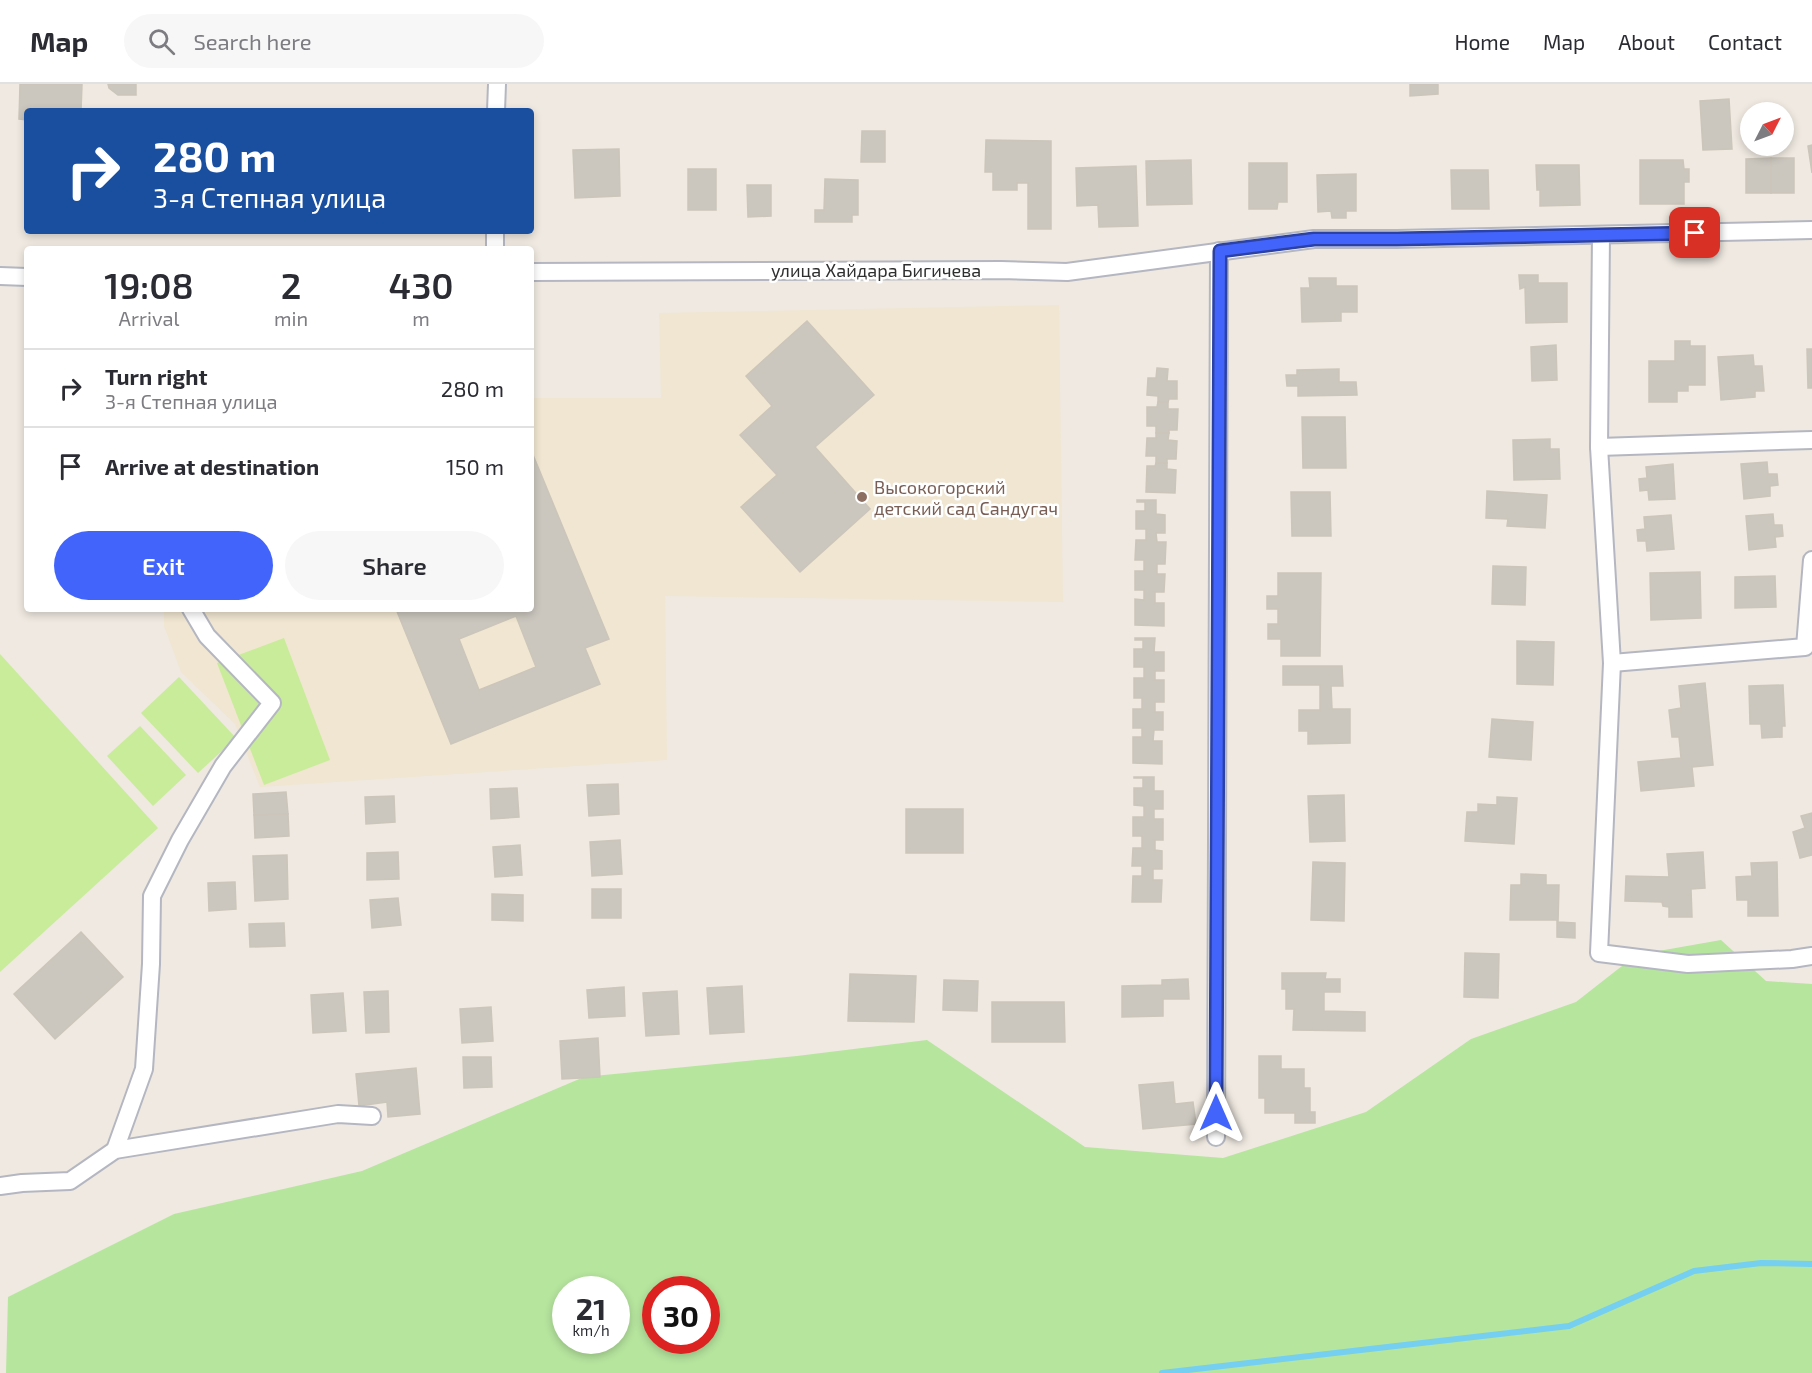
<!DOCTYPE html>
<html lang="en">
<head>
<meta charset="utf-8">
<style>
	:root { --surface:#fff; --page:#f7f7f7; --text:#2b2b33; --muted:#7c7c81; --line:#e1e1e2; --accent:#4264fb }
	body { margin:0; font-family:"Exo 2",sans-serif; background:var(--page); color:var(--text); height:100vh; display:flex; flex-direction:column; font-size:22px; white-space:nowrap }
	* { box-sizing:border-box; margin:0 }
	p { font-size:20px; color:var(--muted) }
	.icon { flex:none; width:33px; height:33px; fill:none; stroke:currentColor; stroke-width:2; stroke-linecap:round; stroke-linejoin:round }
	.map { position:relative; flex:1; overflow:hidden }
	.panel { position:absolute; left:24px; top:162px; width:510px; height:366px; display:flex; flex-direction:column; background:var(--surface); border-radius:6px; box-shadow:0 3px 9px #0003 }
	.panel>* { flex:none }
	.top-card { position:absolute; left:24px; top:24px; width:510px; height:126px; border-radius:6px; box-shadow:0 3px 9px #0003; background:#1a4fa0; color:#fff; overflow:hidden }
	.needle { width:39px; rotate:48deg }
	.fabs { position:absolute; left:1740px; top:18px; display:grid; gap:12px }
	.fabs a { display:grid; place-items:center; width:54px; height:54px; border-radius:50%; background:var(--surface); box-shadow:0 3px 9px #0003; font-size:30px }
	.speed { position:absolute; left:552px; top:1192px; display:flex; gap:12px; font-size:30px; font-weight:700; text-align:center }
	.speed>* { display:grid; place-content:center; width:78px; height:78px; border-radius:50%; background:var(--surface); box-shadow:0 3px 9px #0003; line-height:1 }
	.speed small { font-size:15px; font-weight:400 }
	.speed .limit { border:9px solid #d22; background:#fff; color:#111 }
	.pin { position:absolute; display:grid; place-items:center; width:51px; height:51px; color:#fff; margin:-26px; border-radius:12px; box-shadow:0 3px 9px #0006 }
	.me { position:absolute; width:66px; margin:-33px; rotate:0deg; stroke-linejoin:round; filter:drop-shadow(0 0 4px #0008) }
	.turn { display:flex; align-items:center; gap:21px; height:126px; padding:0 30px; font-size:27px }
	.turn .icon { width:78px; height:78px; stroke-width:2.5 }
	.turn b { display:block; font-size:42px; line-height:51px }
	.eta { display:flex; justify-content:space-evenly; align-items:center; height:102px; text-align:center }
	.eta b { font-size:36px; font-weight:600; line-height:42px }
	.action { display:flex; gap:12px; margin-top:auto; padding:12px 30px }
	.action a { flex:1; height:69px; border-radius:36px; background:var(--accent); color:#fff; font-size:24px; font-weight:600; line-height:69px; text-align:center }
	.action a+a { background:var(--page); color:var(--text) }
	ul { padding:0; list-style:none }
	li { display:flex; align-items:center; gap:18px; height:78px; padding:0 30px; border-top:2px solid var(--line) }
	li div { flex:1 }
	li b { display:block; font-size:22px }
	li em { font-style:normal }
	header { display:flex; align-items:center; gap:36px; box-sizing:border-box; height:84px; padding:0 30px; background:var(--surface); border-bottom:2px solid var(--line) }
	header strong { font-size:28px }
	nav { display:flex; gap:33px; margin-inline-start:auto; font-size:21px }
	.search { width:420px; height:54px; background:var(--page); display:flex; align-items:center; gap:15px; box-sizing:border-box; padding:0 21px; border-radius:33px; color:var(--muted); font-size:22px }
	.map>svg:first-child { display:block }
	.education { fill:#f0e6d1 }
	.green { fill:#b6e59e; fill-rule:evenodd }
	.pitch { fill:#c9ec9a }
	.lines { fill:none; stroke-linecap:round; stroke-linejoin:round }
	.stream { stroke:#75cff0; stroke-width:6 }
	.building { fill:#cbc7bf; stroke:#cbc5ba; stroke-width:1.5; fill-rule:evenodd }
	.minor-casing { stroke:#b4b7c1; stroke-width:20 }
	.minor { stroke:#fff; stroke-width:16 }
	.route-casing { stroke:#2b41a3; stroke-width:15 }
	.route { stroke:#4264fb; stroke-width:10 }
	.education-dot { fill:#8d6e63; stroke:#fff; stroke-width:2 }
	.labels { text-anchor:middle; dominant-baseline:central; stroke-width:5; stroke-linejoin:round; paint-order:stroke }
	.street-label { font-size:18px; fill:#2e2e2e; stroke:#fff }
	.education-label { font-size:18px; fill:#785e54; stroke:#fff; text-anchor:start }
</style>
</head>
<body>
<header>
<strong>Map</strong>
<div class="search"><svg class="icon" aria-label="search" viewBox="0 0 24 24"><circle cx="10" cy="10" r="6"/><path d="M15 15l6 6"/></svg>Search here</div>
<nav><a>Home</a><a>Map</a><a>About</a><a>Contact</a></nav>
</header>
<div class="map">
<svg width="1812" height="1289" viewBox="0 0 1812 1289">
	<rect width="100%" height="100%" fill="#efe9e1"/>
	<polygon class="education" points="1059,221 1063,518 665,512 667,676 260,703 235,640 181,588 164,542 164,525 531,525 531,314 661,314 659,229"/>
	<path class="green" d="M 1721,856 L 1766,897 L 1812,900 L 1812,1289 L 6,1289 L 8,1213 L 174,1130 L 362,1087 L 584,993 L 797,972 L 927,956 L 1085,1063 L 1223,1074 L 1366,1028 L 1471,955 L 1576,918 L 1636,871 ZM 566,1206 L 616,1206 L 616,1257 L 566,1257 ZM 656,1206 L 706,1206 L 706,1257 L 656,1257 Z"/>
	<g class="pitch">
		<polygon points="284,554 330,676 264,701 217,579"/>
		<polygon points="0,570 158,744 0,888"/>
		<polygon points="179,593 236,654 198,689 141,629"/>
		<polygon points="140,642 186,691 153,722 107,672"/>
	</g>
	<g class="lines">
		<polyline class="stream" points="1162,1289 1569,1242 1694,1187 1761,1179 1812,1180"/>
	</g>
	<g class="building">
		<polygon points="20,0 82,0 81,27 27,27 27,36 19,35"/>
		<polygon points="108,0 136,0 136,11 118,11 109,4"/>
		<polygon points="1410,0 1438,0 1438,10 1410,12"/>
		<polygon points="1729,15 1732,65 1703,66 1700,17"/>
		<polygon points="862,47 885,47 885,78 861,78"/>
		<polygon points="986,56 1051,57 1051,145 1028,145 1028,99 1017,99 1017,106 993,106 993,88 985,88"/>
		<polygon points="1812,61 1812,89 1808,62"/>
		<polygon points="619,65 620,112 575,114 573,66"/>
		<rect x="1771" y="74" width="23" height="35"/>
		<polygon points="1771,74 1771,109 1746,109 1746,75"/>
		<polygon points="1191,76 1192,120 1147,121 1146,77"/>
		<polygon points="1640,76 1683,76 1684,85 1689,85 1689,98 1684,98 1684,120 1640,120"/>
		<polygon points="1249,79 1287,79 1287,118 1278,118 1277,125 1249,125"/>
		<polygon points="1536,81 1579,81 1580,121 1540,122 1540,106 1537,106"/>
		<polygon points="1136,82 1138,142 1099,143 1098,121 1077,122 1076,84"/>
		<rect x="688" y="85" width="28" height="41"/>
		<polygon points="1451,86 1488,86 1489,125 1452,125"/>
		<polygon points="1356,90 1356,127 1346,127 1346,134 1332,134 1331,127 1318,128 1317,91"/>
		<polygon points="825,95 858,96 858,131 852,131 852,138 815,138 815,126 824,126"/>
		<polygon points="747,101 771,101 771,132 748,133"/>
		<polygon points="1519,191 1538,191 1538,199 1567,199 1567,238 1526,239 1525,203 1520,205"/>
		<polygon points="1309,194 1336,194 1336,202 1357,202 1357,228 1341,228 1341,237 1302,238 1301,204 1310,204"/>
		<polygon points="807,237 874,311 815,363 870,425 800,488 741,423 777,391 740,351 772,322 746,292"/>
		<polygon points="1675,257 1690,257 1690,262 1705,262 1705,301 1688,301 1688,307 1677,307 1677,318 1649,318 1649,277 1675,277"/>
		<polygon points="1556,261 1557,296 1532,297 1531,263"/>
		<polygon points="1807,265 1812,265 1812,304 1808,304"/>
		<polygon points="1753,271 1754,282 1762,282 1764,307 1755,307 1755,313 1721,316 1718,273"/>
		<polygon points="1157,284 1168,285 1167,297 1177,297 1177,315 1169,315 1168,318 1158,318 1158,312 1147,311 1148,294 1156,294"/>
		<polygon points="1339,285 1339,298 1356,298 1357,311 1298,312 1298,302 1287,302 1286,291 1297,291 1297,286"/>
		<polygon points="1158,318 1168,318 1168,325 1178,325 1177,346 1169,346 1169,349 1156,349 1156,342 1147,342 1147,323 1157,323"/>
		<polygon points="1302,333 1345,333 1346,384 1303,384"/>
		<polygon points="1156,349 1169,349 1168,356 1177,357 1176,375 1167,375 1167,379 1156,379 1156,372 1146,372 1147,354 1156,354"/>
		<polygon points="1550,355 1550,365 1559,365 1560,395 1514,396 1513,356"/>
		<path d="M 531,366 L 609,555 L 585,564 L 600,600 L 451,660 L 396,525 L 531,525 ZM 516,532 L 536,583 L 479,606 L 459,555 Z"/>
		<polygon points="1767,378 1768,390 1777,390 1778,401 1770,402 1770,412 1744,415 1741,380"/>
		<polygon points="1156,379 1167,379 1167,385 1176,386 1175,409 1146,408 1147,382 1155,382"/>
		<polygon points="1673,380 1675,415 1649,416 1648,406 1640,407 1639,395 1647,394 1646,383"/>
		<polygon points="1487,407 1547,411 1545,444 1507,442 1508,435 1486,434"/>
		<polygon points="1291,408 1330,408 1331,452 1292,452"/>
		<polygon points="1137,416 1156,416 1156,430 1165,431 1165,449 1156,449 1157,458 1166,458 1165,480 1157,480 1157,490 1165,490 1164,508 1155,508 1155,519 1164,519 1164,542 1135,541 1135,515 1144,516 1144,506 1135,506 1135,487 1144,487 1144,476 1135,476 1136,456 1146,456 1146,445 1136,445 1136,427 1145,427 1145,418 1137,418"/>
		<polygon points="1773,430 1774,441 1782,441 1783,452 1775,453 1776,463 1749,466 1746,432"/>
		<polygon points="1671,431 1674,465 1647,467 1646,457 1638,457 1637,446 1645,445 1644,433"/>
		<polygon points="1493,482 1526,483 1525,521 1492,520"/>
		<polygon points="1700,488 1701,534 1651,536 1650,489"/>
		<polygon points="1278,489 1321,489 1320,572 1281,572 1281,555 1268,555 1268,540 1278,540 1278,525 1267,525 1267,512 1278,512"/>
		<polygon points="1775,492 1776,523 1735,524 1735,493"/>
		<polygon points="1135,554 1155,554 1154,568 1164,568 1164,587 1155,587 1155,596 1164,596 1164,618 1155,618 1155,628 1163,628 1163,646 1154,646 1153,657 1162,657 1162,680 1133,679 1133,653 1142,653 1142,644 1133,644 1133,625 1142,625 1142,614 1134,614 1134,594 1144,594 1144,583 1134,583 1134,565 1143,565 1143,556 1135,556"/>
		<polygon points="1517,557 1554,558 1553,601 1517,600"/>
		<polygon points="1283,582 1342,582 1343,602 1331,602 1332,625 1350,625 1350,659 1308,660 1308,647 1299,647 1299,626 1320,626 1320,601 1283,601"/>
		<polygon points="1705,599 1713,681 1692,683 1694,702 1641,707 1638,678 1681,674 1679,653 1672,653 1669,626 1681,624 1679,602"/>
		<polygon points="1783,601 1785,642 1782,642 1782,653 1762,654 1761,640 1750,640 1749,602"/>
		<polygon points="1492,635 1533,638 1531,676 1489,673"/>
		<polygon points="1134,693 1154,693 1154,707 1163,707 1163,725 1154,725 1154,735 1163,735 1163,756 1155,756 1155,766 1162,767 1162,785 1153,785 1153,796 1162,796 1161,818 1132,818 1133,792 1142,792 1142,782 1132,782 1133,764 1142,764 1142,752 1133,752 1133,733 1144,733 1144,722 1134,721 1134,704 1143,704 1143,694 1134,694"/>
		<polygon points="618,700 619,730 589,732 587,701"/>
		<polygon points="517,704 519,733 491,735 490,705"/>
		<polygon points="286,708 288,730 254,731 253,710"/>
		<polygon points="1344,711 1345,757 1310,758 1308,712"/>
		<polygon points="394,712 395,738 366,740 365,713"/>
		<polygon points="1497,713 1517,714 1514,760 1465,757 1467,728 1478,728 1478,720 1497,721"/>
		<rect x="906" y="725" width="57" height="44"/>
		<polygon points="1812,729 1812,771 1800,774 1793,748 1805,744 1801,732"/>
		<polygon points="288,730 289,752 255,754 254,731"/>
		<polygon points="620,756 622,790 592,792 590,758"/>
		<polygon points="520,761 522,791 495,793 493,763"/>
		<polygon points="398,768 399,795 367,796 367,769"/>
		<polygon points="1703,768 1705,804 1691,805 1692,833 1669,833 1669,823 1663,822 1662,818 1625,817 1626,792 1669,793 1667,770"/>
		<polygon points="287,771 288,815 255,817 253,772"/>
		<polygon points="1313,778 1345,779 1344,837 1311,836"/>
		<polygon points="1777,778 1778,832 1748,832 1748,816 1737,816 1736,793 1752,792 1751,779"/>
		<polygon points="1521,790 1546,791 1546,801 1559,801 1558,838 1575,839 1575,854 1557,853 1557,836 1510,836 1511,801 1521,801"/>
		<polygon points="235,798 236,825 209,827 208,799"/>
		<rect x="592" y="805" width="29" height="29"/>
		<polygon points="492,810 523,811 523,837 492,836"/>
		<polygon points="398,814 401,841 372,844 370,816"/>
		<polygon points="284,839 285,862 250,863 249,840"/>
		<polygon points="81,848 123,893 55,955 14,910"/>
		<polygon points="1465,869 1499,870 1498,914 1464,913"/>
		<polygon points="1282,889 1326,889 1325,895 1340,895 1340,908 1324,908 1324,927 1365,928 1365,947 1293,946 1294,925 1286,925 1286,905 1282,905"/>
		<polygon points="850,890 916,892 914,938 848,937"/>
		<polygon points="1188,895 1189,915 1163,915 1163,932 1122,933 1122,902 1162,901 1162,896"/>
		<polygon points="944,896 978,897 977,927 943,926"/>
		<polygon points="742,902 744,948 710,950 707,904"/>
		<polygon points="624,903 625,932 589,934 587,906"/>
		<polygon points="388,907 389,948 366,949 364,908"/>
		<polygon points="677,907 679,950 646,952 643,909"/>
		<polygon points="343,909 346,947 313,949 311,911"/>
		<polygon points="992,918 1064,918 1065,958 992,958"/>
		<polygon points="491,923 493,957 462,959 460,925"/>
		<polygon points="598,954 600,993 562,995 560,957"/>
		<polygon points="1259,972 1281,972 1281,985 1304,985 1304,1004 1310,1004 1310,1028 1315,1028 1315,1039 1295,1039 1295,1029 1265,1029 1265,1014 1259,1014"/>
		<polygon points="463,973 491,973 492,1003 464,1004"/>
		<polygon points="416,984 420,1030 388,1033 387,1018 359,1022 356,990"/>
		<polygon points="1173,998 1175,1020 1193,1018 1196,1040 1143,1045 1139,1001"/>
	</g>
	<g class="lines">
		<defs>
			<g id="minor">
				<polyline points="496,27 497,0"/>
				<polyline points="1601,151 1599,363 1612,579 1599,869 1688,880 1792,875 1812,872"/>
				<polyline points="495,165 495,147"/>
				<polyline points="531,188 1001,186 1067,188 1314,155 1397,155 1812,146"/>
				<polyline points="0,192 27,193"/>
				<polyline points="1599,363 1812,356"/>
				<polyline points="1612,579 1805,563 1812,476"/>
				<polyline points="1216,1053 1219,167"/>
				<polyline points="115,1066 144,985 151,880 152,812 180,756 223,682 272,619 207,552 191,525"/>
				<polyline points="0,1102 22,1099 70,1097 115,1066 338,1030 372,1032"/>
			</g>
		</defs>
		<use href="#minor" class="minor-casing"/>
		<use href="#minor" class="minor"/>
	</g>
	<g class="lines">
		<defs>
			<polyline id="route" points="1216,1029 1220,167 1314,155 1397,155 1695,149"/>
		</defs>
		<use href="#route" class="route-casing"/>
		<use href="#route" class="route"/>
	</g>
	<circle class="education-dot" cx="862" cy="413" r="6"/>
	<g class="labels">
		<g class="street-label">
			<text x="876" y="186">улица Хайдара Бигичева</text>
		</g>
		<g class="education-label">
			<text x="874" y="403">Высокогорский<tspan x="874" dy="21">детский сад Сандугач</tspan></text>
		</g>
	</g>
</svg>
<div class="fabs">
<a><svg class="needle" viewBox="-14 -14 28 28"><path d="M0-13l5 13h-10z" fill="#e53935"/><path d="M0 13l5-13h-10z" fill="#7c7c81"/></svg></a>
</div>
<div class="speed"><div>21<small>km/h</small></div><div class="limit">30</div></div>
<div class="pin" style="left:1695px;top:149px;background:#d93025"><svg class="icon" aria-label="arrive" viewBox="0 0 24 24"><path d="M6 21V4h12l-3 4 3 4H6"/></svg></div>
<svg class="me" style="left:1216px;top:1029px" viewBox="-20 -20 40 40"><path d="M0-17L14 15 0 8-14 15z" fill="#4264fb" stroke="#fff" stroke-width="4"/></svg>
<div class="top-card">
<div class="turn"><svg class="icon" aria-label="right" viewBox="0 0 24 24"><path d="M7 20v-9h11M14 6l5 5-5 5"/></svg><div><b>280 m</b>3-я Степная улица</div></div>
</div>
<section class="panel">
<div class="eta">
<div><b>19:08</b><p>Arrival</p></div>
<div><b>2</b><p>min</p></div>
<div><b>430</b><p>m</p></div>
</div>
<ul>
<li><svg class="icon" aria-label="right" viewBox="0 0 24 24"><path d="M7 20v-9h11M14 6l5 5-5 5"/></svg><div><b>Turn right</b><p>3-я Степная улица</p></div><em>280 m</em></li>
<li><svg class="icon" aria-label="arrive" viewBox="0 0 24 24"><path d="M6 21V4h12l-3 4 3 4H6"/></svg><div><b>Arrive at destination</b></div><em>150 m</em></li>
</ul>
<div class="action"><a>Exit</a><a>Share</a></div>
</section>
</div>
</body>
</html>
